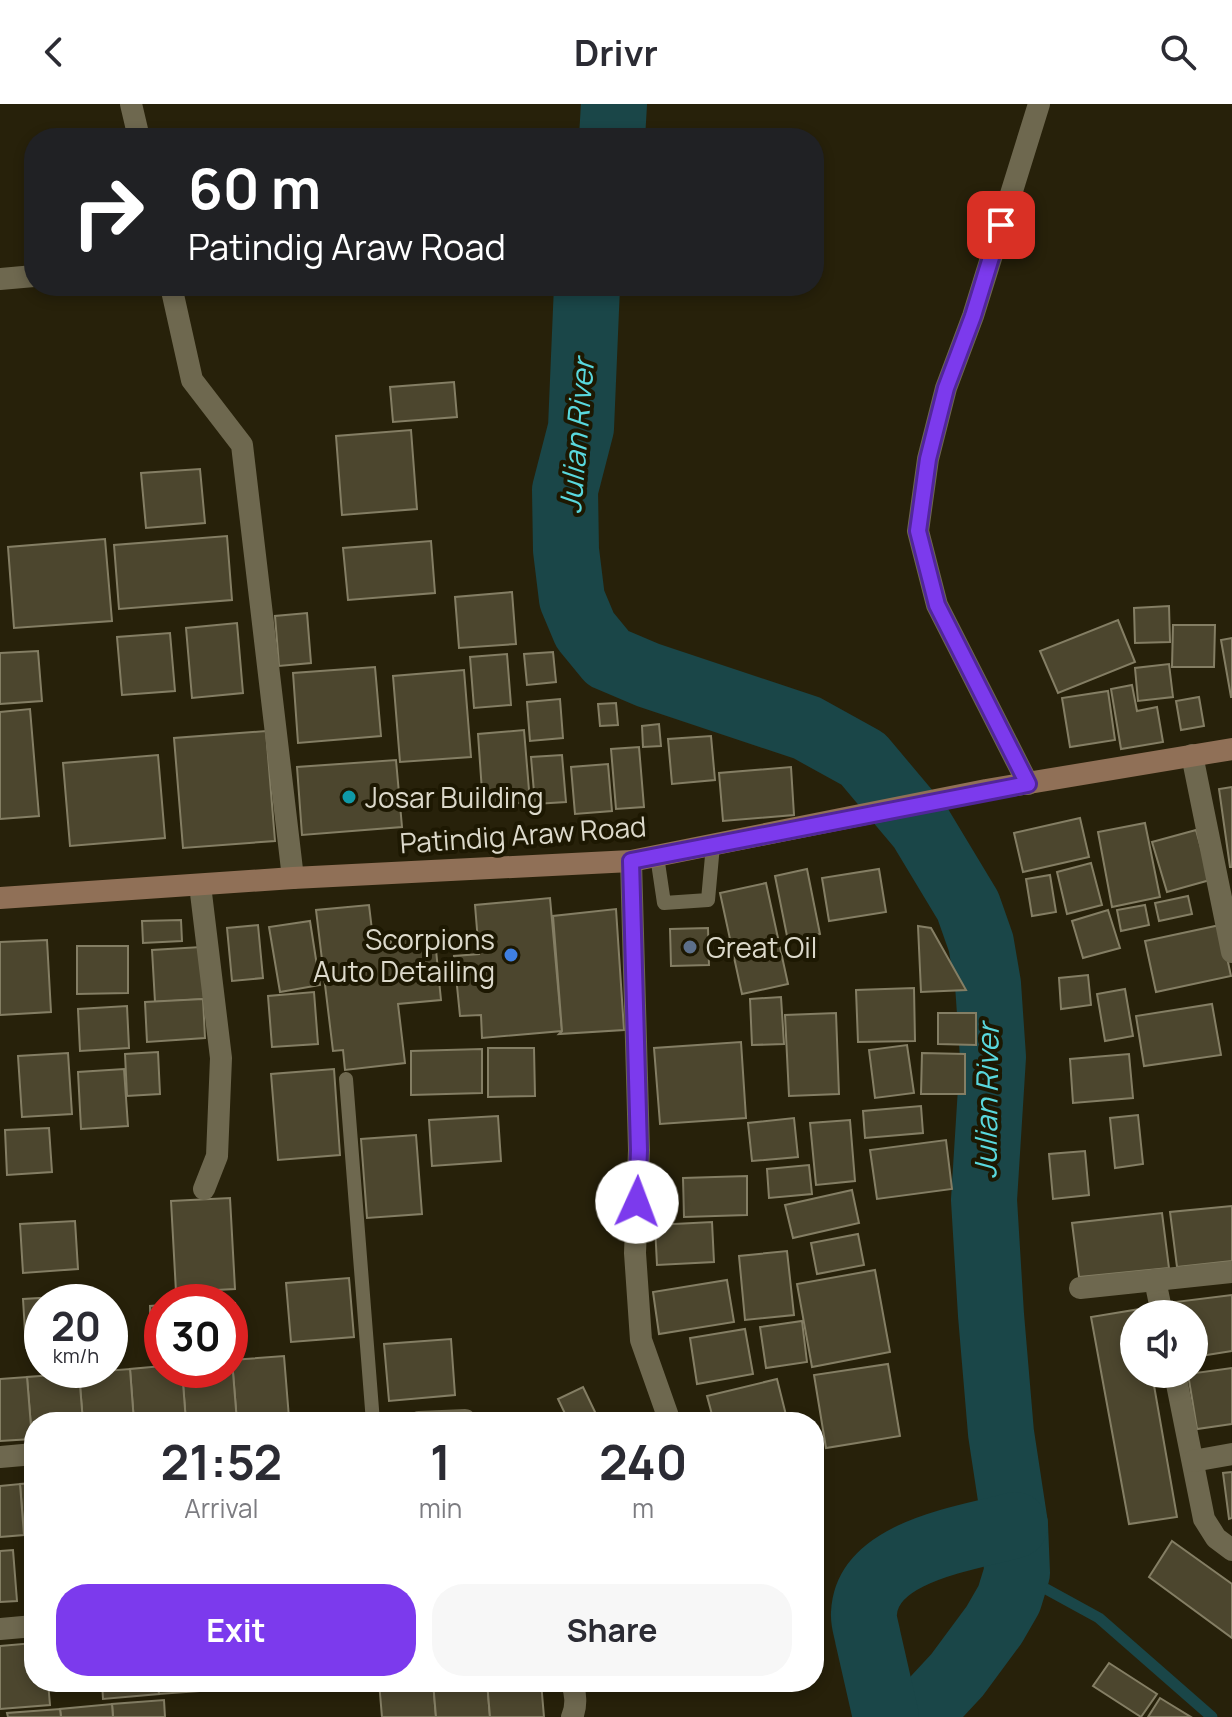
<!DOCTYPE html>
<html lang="en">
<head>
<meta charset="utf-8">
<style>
	:root { --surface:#fff; --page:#f7f7f7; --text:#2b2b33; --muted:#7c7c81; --accent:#7c3aed }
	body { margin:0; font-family:Manrope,sans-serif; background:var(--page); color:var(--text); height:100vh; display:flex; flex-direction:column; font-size:30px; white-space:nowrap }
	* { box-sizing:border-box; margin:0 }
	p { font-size:26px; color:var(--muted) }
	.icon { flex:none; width:44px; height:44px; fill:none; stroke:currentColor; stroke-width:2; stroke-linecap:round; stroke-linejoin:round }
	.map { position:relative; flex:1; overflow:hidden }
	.details { position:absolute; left:24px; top:1308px; width:800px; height:280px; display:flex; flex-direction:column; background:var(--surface); border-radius:32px; box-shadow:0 4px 12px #0003 }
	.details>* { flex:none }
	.top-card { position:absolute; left:24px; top:24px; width:800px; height:168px; border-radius:32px; box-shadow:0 4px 12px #0003; background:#202124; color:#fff; overflow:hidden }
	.controls { position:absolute; left:1120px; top:1196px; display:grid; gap:16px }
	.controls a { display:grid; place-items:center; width:88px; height:88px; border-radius:50%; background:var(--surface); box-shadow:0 4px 12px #0003; font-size:40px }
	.speed { position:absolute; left:24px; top:1180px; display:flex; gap:16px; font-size:40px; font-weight:700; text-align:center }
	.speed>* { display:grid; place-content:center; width:104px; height:104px; border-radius:50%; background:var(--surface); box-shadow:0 4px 12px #0003; line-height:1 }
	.speed small { font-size:20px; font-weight:400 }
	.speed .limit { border:12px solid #d22; background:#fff; color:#111 }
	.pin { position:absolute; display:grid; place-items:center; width:68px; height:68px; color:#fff; margin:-34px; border-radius:16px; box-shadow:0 4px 12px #0006 }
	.me { position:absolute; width:88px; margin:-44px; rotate:2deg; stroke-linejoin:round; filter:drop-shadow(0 0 6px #0008) }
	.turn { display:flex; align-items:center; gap:28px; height:168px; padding:0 32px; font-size:36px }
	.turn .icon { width:104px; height:104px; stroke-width:2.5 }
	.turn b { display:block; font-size:56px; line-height:68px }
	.eta { display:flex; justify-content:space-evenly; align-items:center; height:136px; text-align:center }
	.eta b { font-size:48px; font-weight:700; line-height:56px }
	.button { display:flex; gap:16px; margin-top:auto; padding:16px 32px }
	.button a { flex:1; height:92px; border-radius:32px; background:var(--accent); color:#fff; font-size:32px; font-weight:700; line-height:92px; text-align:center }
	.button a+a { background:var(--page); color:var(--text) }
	header { display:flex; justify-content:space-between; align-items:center; height:104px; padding:0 32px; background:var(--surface); font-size:36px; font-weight:700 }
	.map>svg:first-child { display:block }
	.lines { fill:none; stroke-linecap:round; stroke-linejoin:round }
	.stream { stroke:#1a4648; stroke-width:11 }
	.river { stroke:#1a4648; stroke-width:66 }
	.building { fill:#4c462e; stroke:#847e64; stroke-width:2 }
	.service { stroke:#6e684f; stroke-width:14 }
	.minor { stroke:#6e684f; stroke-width:22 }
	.secondary { stroke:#907057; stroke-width:22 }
	.route-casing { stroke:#51269a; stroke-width:20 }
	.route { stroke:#7c3aed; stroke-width:14 }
	.culture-dot { fill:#0f9aa8; stroke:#1d1802; stroke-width:3 }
	.service-dot { fill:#5c6f8a; stroke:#1d1802; stroke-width:3 }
	.shop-dot { fill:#3f7fe0; stroke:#1d1802; stroke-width:3 }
	.labels { text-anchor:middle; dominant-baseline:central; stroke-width:8; stroke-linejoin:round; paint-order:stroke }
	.poi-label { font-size:28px; fill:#dcd9cb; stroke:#1d1802; text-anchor:start }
	.street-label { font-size:28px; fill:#dcd9cb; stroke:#1d1802 }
	.water-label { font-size:30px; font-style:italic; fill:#59d8dd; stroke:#1d1802 }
</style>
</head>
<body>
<header><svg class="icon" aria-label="back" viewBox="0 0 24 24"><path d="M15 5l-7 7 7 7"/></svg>Drivr<svg class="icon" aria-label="search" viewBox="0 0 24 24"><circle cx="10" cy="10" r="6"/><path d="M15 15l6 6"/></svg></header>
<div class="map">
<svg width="1232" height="1613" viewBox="0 0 1232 1613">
	<rect width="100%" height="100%" fill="#27210a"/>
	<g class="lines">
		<polyline class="stream" points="1017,1469 1099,1514 1212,1613"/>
		<g class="river">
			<polyline points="612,34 614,0"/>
			<polyline points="587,182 581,324 565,386 566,446 572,495 585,526 608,554 648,571 807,624 863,655 921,724 968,802 981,839 988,880 993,953 984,1096 991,1211 1001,1329 1015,1421 1017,1469 1009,1495 994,1521 957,1571 931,1599 910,1613"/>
			<path d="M 886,1613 C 880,1587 874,1560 868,1534 C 867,1527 863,1517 864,1509 C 867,1446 970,1434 1015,1421"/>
		</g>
	</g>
	<g class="building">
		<polygon points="454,278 457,313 393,318 390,283"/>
		<polygon points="411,326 417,405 342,411 336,332"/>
		<polygon points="200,365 205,419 146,424 141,369"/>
		<polygon points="227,432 232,496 119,505 114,441"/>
		<polygon points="105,435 112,517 14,524 8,443"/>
		<polygon points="431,437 435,489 348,496 343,444"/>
		<polygon points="512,488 516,540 459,544 455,493"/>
		<polygon points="1169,502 1170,538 1135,539 1134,504"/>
		<polygon points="307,509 311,559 279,562 275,512"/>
		<polygon points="1118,516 1135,558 1058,589 1040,547"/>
		<polygon points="237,519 243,589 192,594 186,524"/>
		<polygon points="1173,521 1215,521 1214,563 1172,563"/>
		<polygon points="170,529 175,587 122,591 117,533"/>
		<polygon points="1232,534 1232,593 1231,593 1221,536"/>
		<polygon points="38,547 42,597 0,600 0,549"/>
		<polygon points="553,548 556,578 527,581 524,550"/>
		<polygon points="507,550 511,601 474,604 470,553"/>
		<polygon points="1169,560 1173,593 1138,597 1135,564"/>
		<polygon points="375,563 381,632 298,639 293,569"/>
		<polygon points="464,566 471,653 400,658 393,572"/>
		<polygon points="1132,581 1137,607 1157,603 1163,638 1121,645 1111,585"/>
		<polygon points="1108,587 1115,636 1070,643 1062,594"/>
		<polygon points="1199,593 1204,622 1181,626 1176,597"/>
		<polygon points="560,595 563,634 530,637 527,598"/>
		<polygon points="616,599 618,621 600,622 598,600"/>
		<polygon points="30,605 39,712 0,715 0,608"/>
		<polygon points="659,620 661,642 643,643 642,622"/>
		<polygon points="524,626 530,698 483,702 478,630"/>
		<polygon points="266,627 275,737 183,744 174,634"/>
		<polygon points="711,632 715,676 672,680 668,635"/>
		<polygon points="639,643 644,703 616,705 611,645"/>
		<polygon points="158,651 165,734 70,742 63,659"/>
		<polygon points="562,651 566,698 535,700 531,653"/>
		<polygon points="396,656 402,723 302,731 297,663"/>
		<polygon points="608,660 612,707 575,710 571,663"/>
		<polygon points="791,663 794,711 723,717 719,669"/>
		<polygon points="1232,683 1232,763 1230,763 1219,685"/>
		<polygon points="1080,714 1089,753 1023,768 1014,729"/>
		<polygon points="1145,719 1160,793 1112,803 1098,728"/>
		<polygon points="1196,726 1210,776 1167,788 1152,738"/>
		<polygon points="1091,759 1102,801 1067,810 1057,768"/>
		<polygon points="807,765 820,830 788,837 775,772"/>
		<polygon points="879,765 886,808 829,817 822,774"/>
		<polygon points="1050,771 1056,808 1032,812 1026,775"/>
		<polygon points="766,779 788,880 742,890 720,789"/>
		<polygon points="1188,792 1192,810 1159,817 1155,799"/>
		<polygon points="550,794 562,927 482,934 481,911 460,912 454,852 479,850 475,801"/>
		<polygon points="369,801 374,843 390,841 393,831 417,829 418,841 436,846 441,896 398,900 405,959 345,966 343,946 333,947 316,806"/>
		<polygon points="1145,801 1149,821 1121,827 1117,806"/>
		<polygon points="616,805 624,926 559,930 562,927 553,812"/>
		<polygon points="1108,806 1120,844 1083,854 1072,817"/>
		<polygon points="181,816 182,837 143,839 142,817"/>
		<polygon points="310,817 320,881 280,888 269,823"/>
		<polygon points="258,821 263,874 232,877 227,824"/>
		<polygon points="1220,821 1231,872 1156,888 1145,837"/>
		<polygon points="918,822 931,824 966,886 921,888"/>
		<polygon points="708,824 709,861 671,862 670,825"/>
		<polygon points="47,836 51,908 0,911 0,838"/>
		<polygon points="77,842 128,842 128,889 77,890"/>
		<polygon points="201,843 204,895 155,898 152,846"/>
		<polygon points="1088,871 1091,901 1061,905 1059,874"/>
		<polygon points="914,884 915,937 858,938 856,886"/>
		<polygon points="1125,885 1133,932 1105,937 1097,890"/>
		<polygon points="314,888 318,940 272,943 268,892"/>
		<polygon points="781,893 784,940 752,941 750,895"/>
		<polygon points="203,895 205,934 147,938 145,898"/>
		<polygon points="1212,900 1221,951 1144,962 1136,912"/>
		<polygon points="127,902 129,944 80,947 78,905"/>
		<polygon points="836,909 839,990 789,992 785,911"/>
		<polygon points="938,909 976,909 976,941 938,940"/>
		<polygon points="741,938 746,1014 660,1020 654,944"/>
		<polygon points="907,941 914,989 875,994 869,946"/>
		<polygon points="488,944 534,944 535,992 488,993"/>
		<polygon points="482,945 482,989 411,991 411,947"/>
		<polygon points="158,948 160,990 127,992 125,950"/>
		<polygon points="68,949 72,1010 22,1013 18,952"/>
		<polygon points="922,949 965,950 965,990 921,990"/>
		<polygon points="1129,950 1133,994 1073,999 1070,955"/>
		<polygon points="124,965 128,1022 81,1025 78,968"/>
		<polygon points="334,965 340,1051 278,1056 271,970"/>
		<polygon points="921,1002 923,1029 865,1034 863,1007"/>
		<polygon points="1138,1011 1143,1060 1115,1064 1110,1014"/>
		<polygon points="498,1012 501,1057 432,1062 429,1016"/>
		<polygon points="794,1014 798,1053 752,1057 748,1019"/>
		<polygon points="850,1016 855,1077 816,1081 810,1019"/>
		<polygon points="49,1024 52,1068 7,1071 5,1026"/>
		<polygon points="416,1031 422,1110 367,1114 361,1035"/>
		<polygon points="946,1036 952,1085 877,1095 870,1046"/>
		<polygon points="1085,1047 1089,1091 1053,1095 1049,1050"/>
		<polygon points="809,1061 812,1090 769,1094 767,1065"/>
		<polygon points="747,1072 747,1111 684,1113 683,1074"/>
		<polygon points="852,1086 859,1119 793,1134 785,1101"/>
		<polygon points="230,1094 235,1185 176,1188 171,1097"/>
		<polygon points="1232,1102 1232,1157 1177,1163 1170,1108"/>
		<polygon points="1162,1109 1169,1164 1079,1173 1072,1119"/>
		<polygon points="75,1117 78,1165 23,1169 20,1120"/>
		<polygon points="712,1118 714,1158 657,1161 655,1121"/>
		<polygon points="858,1130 864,1161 817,1170 811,1139"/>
		<polygon points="787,1147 794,1211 745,1216 739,1152"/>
		<polygon points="875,1166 890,1248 812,1263 797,1180"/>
		<polygon points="349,1174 354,1233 291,1238 286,1179"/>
		<polygon points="727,1176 734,1218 659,1230 653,1188"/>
		<polygon points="1232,1191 1232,1247 1194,1253 1194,1210 1177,1210 1175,1198"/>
		<polygon points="73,1192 74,1198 42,1198 42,1243 26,1244 23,1195"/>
		<polygon points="230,1199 235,1199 237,1248 230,1248"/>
		<polygon points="162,1201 162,1251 151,1251 150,1202"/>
		<polygon points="1140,1205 1141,1210 1134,1210 1134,1270 1152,1270 1177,1413 1129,1420 1091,1213"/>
		<polygon points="802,1217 807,1258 766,1264 760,1223"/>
		<polygon points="745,1225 753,1270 697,1280 690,1234"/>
		<polygon points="451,1235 455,1291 389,1297 384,1240"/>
		<polygon points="284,1252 289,1314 237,1318 232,1256"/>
		<polygon points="232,1256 237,1318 186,1318 182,1266 230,1266 230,1257"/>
		<polygon points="888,1260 900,1332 826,1344 814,1271"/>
		<polygon points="162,1262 162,1266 182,1266 186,1318 134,1318 130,1265"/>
		<polygon points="1232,1264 1232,1320 1197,1325 1188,1270"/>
		<polygon points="130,1265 134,1318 83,1318 79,1269"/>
		<polygon points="79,1269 83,1318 34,1318 32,1335 27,1273"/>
		<polygon points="27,1273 32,1335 0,1337 0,1275"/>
		<polygon points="777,1275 787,1315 774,1318 714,1318 707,1292"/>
		<polygon points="583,1283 596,1310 579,1318 569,1318 558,1295"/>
		<polygon points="1232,1368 1232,1414 1229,1415 1223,1369"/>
		<polygon points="34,1379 34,1430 24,1431 20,1380"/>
		<polygon points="20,1380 24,1431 0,1433 0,1382"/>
		<polygon points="1172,1437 1232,1480 1232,1534 1149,1473"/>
		<polygon points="13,1446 17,1497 0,1498 0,1447"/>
		<polygon points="34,1539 34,1578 48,1578 50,1601 0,1605 0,1542"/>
		<polygon points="1109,1559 1157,1590 1141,1613 1093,1582"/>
		<polygon points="102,1578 158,1578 159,1590 103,1595"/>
		<polygon points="158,1578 213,1578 213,1586 159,1590"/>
		<polygon points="379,1578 433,1578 436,1613 382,1613"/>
		<polygon points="433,1578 487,1578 490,1613 436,1613"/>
		<polygon points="487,1578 541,1578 544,1613 490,1613"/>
		<polygon points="1160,1594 1191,1613 1148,1613"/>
		<polygon points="164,1596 165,1613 113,1613 112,1600"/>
		<polygon points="112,1600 113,1613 61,1613 60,1605"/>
		<polygon points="60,1605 61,1613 8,1613 7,1609"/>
	</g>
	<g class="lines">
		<g class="service">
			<polyline points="657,752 664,799 708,796 713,741"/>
			<polyline points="346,975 373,1318"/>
		</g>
		<g class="minor">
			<polyline points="131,0 139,34"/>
			<polyline points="0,175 34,172"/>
			<polyline points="171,182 192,276 242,341 293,774"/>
			<polyline points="1192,651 1232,848"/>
			<polyline points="1028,680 937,501 918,427 928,355 946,284 973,212 1039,0"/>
			<polyline points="631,757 639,1046 635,1149 641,1236 670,1318"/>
			<polyline points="200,781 221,954 217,1052 204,1085"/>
			<polyline points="1155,1176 1162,1210"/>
			<polyline points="1080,1184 1232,1168"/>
			<polyline points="1175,1270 1204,1415 1216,1434 1232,1446"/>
			<polyline points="419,1318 465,1316 466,1318"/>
			<polyline points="0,1353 34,1350"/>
			<polyline points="1193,1357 1232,1350"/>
			<polyline points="0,1525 34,1522"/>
			<path d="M 571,1578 C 576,1588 577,1602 572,1613"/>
		</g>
		<polyline class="secondary" points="0,794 293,774 631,757 986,686 1232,645"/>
	</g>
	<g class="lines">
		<defs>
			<polyline id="route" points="637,1098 639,1046 631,757 1028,680 937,501 918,427 928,355 946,284 973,212 1001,121"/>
		</defs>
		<use href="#route" class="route-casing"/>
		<use href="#route" class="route"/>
	</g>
	<circle class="culture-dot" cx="349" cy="693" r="8"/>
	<circle class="service-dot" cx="690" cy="843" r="8"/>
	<circle class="shop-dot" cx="511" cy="851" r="8"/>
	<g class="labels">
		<g class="poi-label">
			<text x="365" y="693">Josar Building</text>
			<text x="495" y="835" text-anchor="end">Scorpions<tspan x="495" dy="32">Auto Detailing</tspan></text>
			<text x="706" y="843">Great Oil</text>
		</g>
		<g class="street-label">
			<text transform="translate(523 730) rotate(-4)">Patindig Araw Road</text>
		</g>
		<g class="water-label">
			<text transform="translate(576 332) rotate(-85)">Julian River</text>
			<text transform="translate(986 997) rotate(-89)">Julian River</text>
		</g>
	</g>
</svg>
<div class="controls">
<a><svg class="icon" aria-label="sound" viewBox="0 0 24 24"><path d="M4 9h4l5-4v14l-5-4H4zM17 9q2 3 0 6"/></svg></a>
</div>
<div class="speed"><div>20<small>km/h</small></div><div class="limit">30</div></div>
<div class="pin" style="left:1001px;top:121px;background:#d93025"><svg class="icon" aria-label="arrive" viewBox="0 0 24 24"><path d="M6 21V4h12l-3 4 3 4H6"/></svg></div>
<svg class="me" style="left:637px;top:1098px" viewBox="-20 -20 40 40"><circle r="19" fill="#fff"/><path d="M0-13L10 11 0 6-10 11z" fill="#7c3aed"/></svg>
<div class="top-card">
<div class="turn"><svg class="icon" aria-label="right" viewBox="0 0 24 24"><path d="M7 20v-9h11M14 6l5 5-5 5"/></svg><div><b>60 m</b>Patindig Araw Road</div></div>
</div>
<section class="details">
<div class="eta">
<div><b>21:52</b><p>Arrival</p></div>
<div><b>1</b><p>min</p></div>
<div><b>240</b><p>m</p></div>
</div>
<div class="button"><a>Exit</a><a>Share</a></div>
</section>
</div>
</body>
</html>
